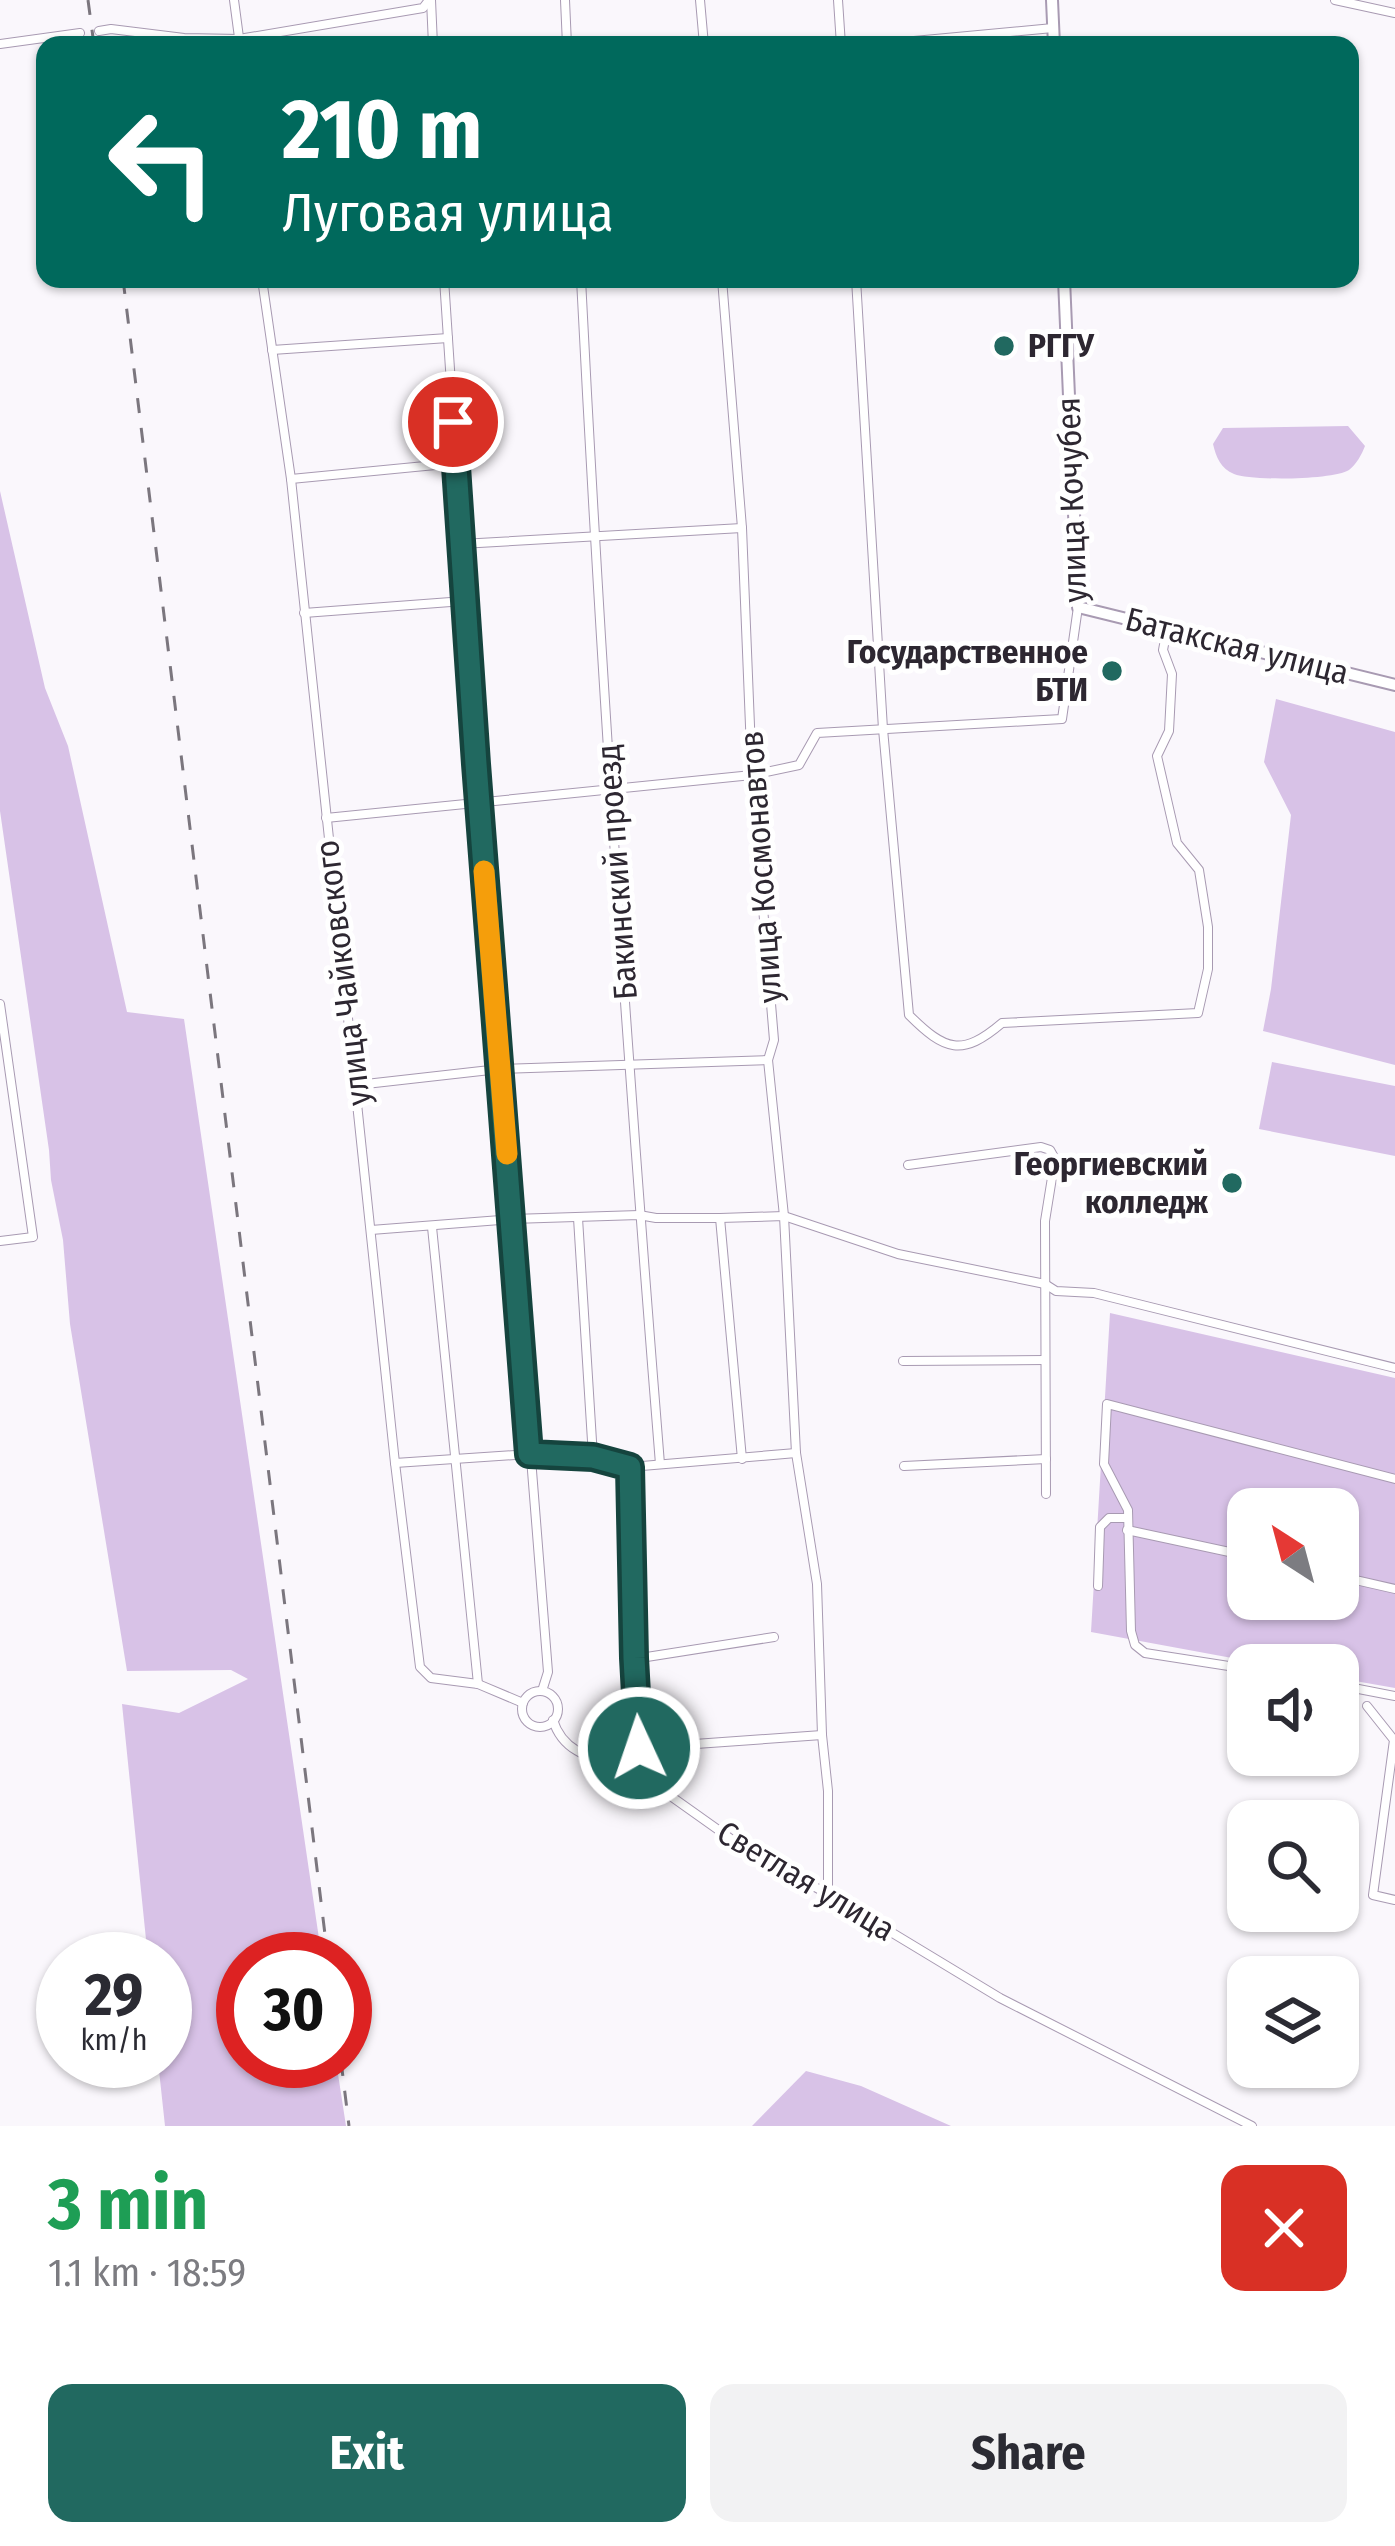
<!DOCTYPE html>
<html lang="en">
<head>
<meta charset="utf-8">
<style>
	:root { --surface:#fff; --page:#f2f2f3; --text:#2b2b33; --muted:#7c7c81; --accent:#216960 }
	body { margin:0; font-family:"Fira Sans Condensed",sans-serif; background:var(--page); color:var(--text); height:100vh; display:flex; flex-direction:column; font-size:45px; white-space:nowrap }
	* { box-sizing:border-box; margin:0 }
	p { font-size:39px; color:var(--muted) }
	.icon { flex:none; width:66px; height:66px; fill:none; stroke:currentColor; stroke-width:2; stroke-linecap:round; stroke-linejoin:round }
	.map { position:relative; height:2126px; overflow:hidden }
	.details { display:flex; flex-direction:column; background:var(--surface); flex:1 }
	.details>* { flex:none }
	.banner { position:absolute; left:36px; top:36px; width:1323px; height:252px; border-radius:24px; box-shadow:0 3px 9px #0004; background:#00695c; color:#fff; overflow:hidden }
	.needle { width:78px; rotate:324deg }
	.tools { position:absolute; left:1227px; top:1488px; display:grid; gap:24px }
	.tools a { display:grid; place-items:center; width:132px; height:132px; border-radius:24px; background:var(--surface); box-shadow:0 3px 9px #0004; font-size:60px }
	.speed { position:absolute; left:36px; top:1932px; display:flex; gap:24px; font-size:60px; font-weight:700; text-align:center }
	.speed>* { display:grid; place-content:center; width:156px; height:156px; border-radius:50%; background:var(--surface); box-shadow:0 3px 9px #0004; line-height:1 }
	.speed small { font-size:30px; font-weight:400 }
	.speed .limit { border:18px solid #d22; background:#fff; color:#111 }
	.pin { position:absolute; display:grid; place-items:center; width:102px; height:102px; color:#fff; margin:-51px; border:6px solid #fff; border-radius:50%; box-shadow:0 3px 12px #0007 }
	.me { position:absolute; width:132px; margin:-66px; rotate:357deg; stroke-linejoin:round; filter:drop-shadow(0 0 9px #0008) }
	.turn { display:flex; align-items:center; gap:42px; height:252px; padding:0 48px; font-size:54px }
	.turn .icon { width:156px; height:156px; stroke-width:2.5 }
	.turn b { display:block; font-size:84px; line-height:102px }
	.round { display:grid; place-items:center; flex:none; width:126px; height:126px; border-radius:24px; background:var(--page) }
	.summary { display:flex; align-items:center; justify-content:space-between; height:204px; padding:0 48px }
	h1 { font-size:72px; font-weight:700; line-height:90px; color:#1e9e55 }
	.button { display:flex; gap:24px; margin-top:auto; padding:24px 48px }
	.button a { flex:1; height:138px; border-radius:24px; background:var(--accent); color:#fff; font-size:48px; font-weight:700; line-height:138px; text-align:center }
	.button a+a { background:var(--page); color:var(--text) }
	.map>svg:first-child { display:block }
	.green { fill:#d8c2e7; fill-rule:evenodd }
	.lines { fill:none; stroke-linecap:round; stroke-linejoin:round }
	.minor-casing { stroke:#a89ab2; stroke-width:10 }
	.secondary-casing { stroke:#a89ab2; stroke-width:14 }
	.minor { stroke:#fff; stroke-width:8 }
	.secondary { stroke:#fff; stroke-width:10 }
	.rail { stroke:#7b767e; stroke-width:3; stroke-dasharray:15 15; stroke-linecap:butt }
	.route-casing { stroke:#15443e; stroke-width:30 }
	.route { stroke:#216960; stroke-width:21 }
	.slow { stroke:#f59e0b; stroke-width:21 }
	.poi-dot { fill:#216960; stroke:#fff; stroke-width:4.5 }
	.labels { text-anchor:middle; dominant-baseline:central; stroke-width:10; stroke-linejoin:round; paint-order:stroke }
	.poi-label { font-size:33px; font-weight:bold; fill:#2d2731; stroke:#fff; text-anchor:end }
	.street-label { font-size:33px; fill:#2d2731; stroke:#fff }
</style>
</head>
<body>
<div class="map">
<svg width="1395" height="2126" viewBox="0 0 1395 2126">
	<rect width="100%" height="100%" fill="#faf7fc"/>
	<g class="green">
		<path d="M 1348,426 L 1365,446 C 1362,454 1356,465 1349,470 C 1333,480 1252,481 1234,474 C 1221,469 1216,457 1213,444 L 1223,428 Z"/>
		<polygon points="0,491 45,688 68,746 127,1012 184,1019 322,1959 243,1959 243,2061 336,2061 346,2126 165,2126 158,2061 165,2061 165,1959 148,1959 122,1704 179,1713 248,1679 231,1670 127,1671 70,1324 63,1240 51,1180 49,1150 0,811"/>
		<polygon points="1276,699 1395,732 1395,1065 1263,1031 1271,989 1291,815 1264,762"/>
		<polygon points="1272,1062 1395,1086 1395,1156 1259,1129"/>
		<path d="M 1110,1313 L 1395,1378 L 1395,1688 L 1338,1678 L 1338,1665 L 1270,1665 L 1091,1632 ZM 1248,1509 L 1338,1509 L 1338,1599 L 1248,1599 Z"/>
		<polygon points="806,2071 861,2086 951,2126 752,2126"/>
	</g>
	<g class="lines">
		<defs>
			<g id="minor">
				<polyline points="234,0 240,45"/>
				<polyline points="431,0 433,45"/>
				<polyline points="565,0 567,45"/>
				<polyline points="700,0 704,45"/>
				<polyline points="838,0 841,45"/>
				<polyline points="1335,0 1395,13"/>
				<polyline points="99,31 111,29 184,38 239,39 423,8 429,0"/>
				<polyline points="0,44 80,33"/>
				<polyline points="871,45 1053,28"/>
				<polyline points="262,279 291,479 395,1463 420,1667 431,1678 478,1684 523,1703"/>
				<polyline points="444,279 479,804 548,1672 542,1691"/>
				<path d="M 581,279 C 601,674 628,1069 660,1464"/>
				<polyline points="722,279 742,528 752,775 774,1040 768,1060 784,1216 796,1453 817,1584 822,1735 828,1791 828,1894"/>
				<path d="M 856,279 L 883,729 L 909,1015 C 945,1051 962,1057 1002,1023 L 1198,1013 L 1208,969 L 1208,927 L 1199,870 L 1177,843 L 1157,756 L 1169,731 L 1172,674 L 1163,650 L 1167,629"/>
				<polyline points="272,350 448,338"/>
				<polyline points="291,479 456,463"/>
				<polyline points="461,544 742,528"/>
				<polyline points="304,613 464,601"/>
				<polyline points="326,818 752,775 799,765 817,733 1062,719 1078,607"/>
				<polyline points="0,1004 33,1237 0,1241"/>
				<polyline points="357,1085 499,1069 768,1060"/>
				<polyline points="908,1165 1041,1147 1050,1150 1055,1159 1045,1221 1046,1494"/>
				<polyline points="578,1218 593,1457"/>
				<polyline points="720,1218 742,1459"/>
				<polyline points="432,1227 478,1684"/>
				<polyline points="371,1230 512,1219 639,1215 656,1218 720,1218 784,1216 898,1254 1045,1284 1056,1291 1094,1293 1395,1368"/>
				<polyline points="903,1361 1045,1360"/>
				<polyline points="395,1463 529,1454 593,1457 630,1467 796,1453"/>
				<polyline points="904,1466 1046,1459"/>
				<polyline points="630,1467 639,1748 634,1770 748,1851 828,1894 1000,1998 1252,2126"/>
				<polyline points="1127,1530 1248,1556"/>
				<polyline points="1338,1576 1395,1589"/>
				<polyline points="1098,1586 1100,1527 1109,1518 1128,1518"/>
				<polyline points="634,1659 774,1637"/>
				<polyline points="1248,1669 1145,1653 1135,1645 1131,1631 1128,1510 1104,1464 1107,1404 1395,1479"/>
				<polyline points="1338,1685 1395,1696"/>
				<circle cx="540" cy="1709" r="18"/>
				<polyline points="1367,1706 1394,1740 1373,1895 1395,1900"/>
				<path d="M 553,1720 C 564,1757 600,1759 633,1770"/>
				<polyline points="639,1748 822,1735"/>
			</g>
			<g id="secondary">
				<polyline points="1052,0 1054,45"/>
				<polyline points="1064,279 1078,607 1395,685"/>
			</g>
		</defs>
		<use href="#minor" class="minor-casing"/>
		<use href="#secondary" class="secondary-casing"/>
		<use href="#minor" class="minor"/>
		<use href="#secondary" class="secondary"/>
		<g class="rail">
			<polyline points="88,0 94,45"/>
			<polyline points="123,279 328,1959"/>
			<polyline points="341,2061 349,2126"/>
		</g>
	</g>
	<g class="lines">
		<defs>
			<polyline id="route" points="453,422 476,764 529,1454 593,1457 630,1467 634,1658 639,1748"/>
		</defs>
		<use href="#route" class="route-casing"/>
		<use href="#route" class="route"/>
		<polyline class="slow" points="484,871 507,1154"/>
	</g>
	<g class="poi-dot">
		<circle cx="1004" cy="346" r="12"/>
		<circle cx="1112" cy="671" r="12"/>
		<circle cx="1232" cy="1183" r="12"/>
	</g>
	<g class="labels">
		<g class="poi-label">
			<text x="1028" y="346" text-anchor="start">РГГУ</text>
			<text x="1088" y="652">Государственное<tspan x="1088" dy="38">БТИ</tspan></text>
			<text x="1208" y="1164">Георгиевский<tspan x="1208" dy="38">колледж</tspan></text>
		</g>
		<g class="street-label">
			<text transform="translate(1072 500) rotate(-92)">улица Кочубея</text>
			<text transform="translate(1237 646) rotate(14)">Батакская улица</text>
			<text transform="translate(761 867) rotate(-94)">улица Космонавтов</text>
			<text transform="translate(617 872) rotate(-94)">Бакинский проезд</text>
			<text transform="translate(343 973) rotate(-97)">улица Чайковского</text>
			<text transform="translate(806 1881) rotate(31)">Светлая улица</text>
		</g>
	</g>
</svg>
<div class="tools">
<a><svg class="needle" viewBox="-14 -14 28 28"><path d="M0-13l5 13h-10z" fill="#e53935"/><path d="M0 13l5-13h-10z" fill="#7c7c81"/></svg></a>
<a><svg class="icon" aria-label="sound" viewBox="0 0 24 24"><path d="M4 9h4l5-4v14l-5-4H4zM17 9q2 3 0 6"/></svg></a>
<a><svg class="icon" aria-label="search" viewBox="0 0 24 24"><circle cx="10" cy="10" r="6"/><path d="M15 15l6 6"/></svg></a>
<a><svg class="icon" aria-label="layers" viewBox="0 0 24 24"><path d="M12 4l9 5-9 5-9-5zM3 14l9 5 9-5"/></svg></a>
</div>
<div class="speed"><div>29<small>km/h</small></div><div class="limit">30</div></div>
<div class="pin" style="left:453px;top:422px;background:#d93025"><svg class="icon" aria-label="arrive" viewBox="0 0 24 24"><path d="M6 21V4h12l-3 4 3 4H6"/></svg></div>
<svg class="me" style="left:639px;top:1748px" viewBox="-20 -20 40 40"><circle r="17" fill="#216960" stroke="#fff" stroke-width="3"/><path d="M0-11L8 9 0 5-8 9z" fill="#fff"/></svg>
<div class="banner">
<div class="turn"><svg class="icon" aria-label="left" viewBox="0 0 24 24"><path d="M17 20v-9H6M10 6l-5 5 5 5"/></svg><div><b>210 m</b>Луговая улица</div></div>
</div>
</div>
<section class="details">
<div class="summary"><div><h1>3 min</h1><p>1.1 km · 18:59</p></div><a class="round" style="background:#d93025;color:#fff"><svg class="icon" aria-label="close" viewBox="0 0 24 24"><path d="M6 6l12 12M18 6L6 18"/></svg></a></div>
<div class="button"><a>Exit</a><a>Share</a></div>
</section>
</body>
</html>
